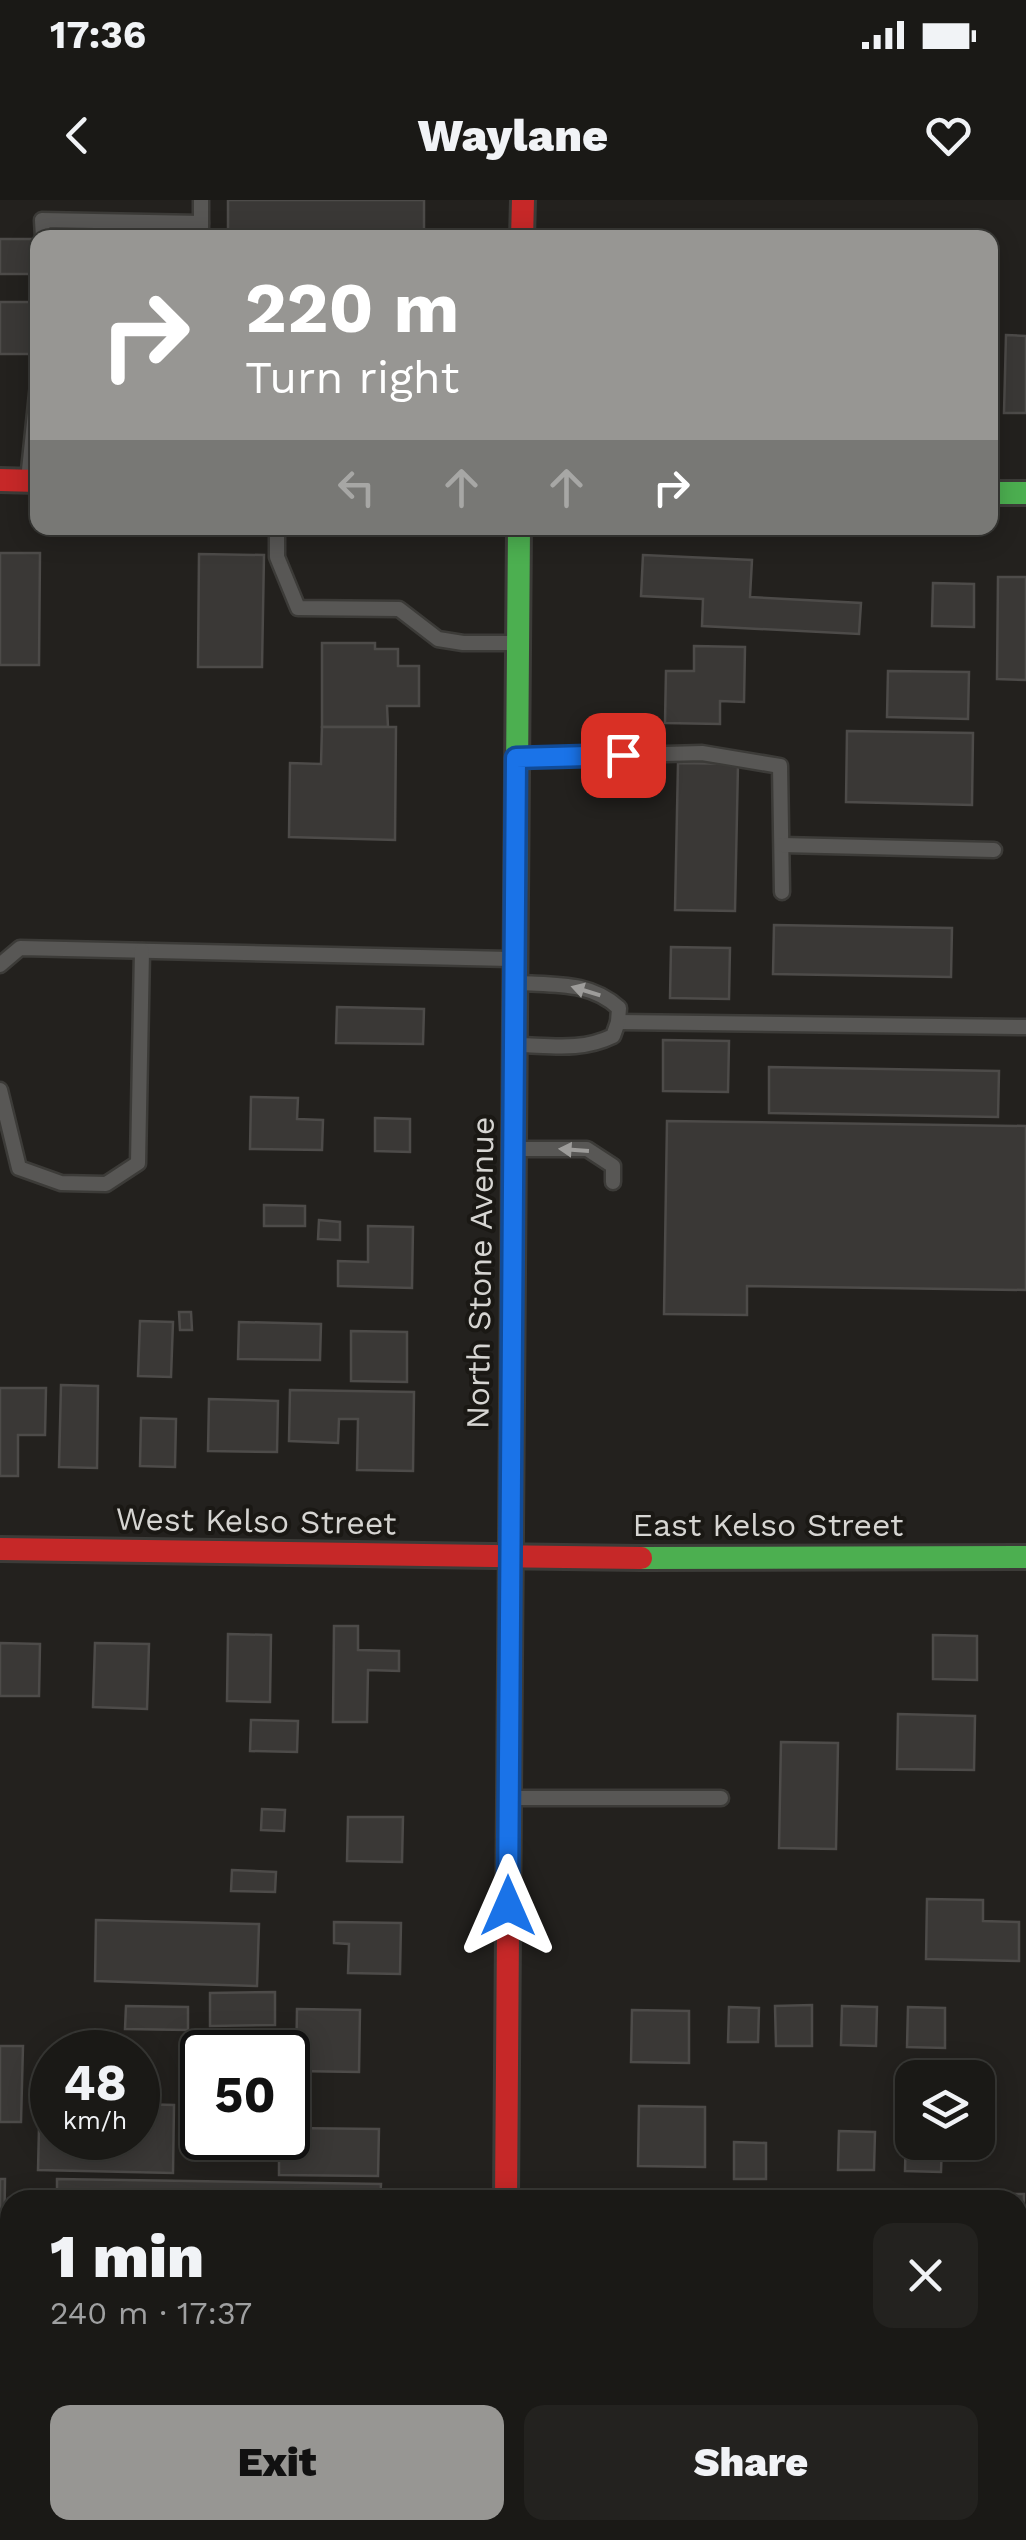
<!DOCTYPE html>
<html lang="en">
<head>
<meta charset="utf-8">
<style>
	:root { --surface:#1a1916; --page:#23221f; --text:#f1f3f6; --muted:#9fa0a1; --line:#383835; --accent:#979693 }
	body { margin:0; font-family:"Work Sans",sans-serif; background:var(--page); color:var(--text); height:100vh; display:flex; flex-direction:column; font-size:38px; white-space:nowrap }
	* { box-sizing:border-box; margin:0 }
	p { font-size:32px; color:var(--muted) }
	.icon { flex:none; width:55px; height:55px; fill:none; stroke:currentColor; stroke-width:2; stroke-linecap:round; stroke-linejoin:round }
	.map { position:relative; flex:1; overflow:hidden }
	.sheet { position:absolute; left:0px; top:1990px; width:1028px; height:350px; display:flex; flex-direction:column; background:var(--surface); border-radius:30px 30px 0 0; box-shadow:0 5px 25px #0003,0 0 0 2px var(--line) }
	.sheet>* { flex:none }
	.top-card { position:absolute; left:30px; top:30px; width:968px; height:305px; border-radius:20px; box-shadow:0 5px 25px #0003,0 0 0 2px var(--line); background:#979693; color:#fff; overflow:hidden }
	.controls { position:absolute; left:895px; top:1860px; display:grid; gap:20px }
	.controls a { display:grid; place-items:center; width:100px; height:100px; border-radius:20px; background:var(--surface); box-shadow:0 5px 25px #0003,0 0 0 2px var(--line); font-size:50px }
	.speed { position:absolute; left:30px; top:1830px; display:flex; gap:20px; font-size:50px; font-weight:700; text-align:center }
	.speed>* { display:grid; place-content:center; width:130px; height:130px; border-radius:50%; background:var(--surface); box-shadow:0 5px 25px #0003,0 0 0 2px var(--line); line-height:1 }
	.speed small { font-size:25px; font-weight:400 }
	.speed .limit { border:5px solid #111; border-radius:15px; background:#fff; color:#111 }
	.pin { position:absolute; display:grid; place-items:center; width:85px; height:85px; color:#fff; margin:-42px; border-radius:20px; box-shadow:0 5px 15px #0006 }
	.me { position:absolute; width:110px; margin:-55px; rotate:0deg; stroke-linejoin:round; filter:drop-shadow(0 0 8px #0008) }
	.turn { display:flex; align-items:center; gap:35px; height:210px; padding:0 50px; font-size:45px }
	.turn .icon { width:130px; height:130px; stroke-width:2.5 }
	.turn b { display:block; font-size:70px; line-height:85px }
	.lanes { display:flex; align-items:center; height:95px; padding:0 50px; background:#0003; justify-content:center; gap:50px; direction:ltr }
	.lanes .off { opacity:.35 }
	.round { display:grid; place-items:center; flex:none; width:105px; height:105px; border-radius:20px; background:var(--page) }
	.summary { display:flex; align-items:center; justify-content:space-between; height:170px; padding:0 50px }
	h1 { font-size:60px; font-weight:800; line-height:75px }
	.button { display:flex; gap:20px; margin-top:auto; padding:20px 50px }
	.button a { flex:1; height:115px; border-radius:20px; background:var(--accent); color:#111; font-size:40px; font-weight:800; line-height:115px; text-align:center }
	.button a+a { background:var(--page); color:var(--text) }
	.status { display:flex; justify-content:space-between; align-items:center; height:70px; padding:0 50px; background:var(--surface); direction:ltr }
	.status svg { height:28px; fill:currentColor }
	header { display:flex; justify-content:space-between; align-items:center; height:130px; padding:0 50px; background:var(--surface); font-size:45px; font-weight:800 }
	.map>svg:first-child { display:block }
	.building { fill:#3a3836; stroke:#4d4b49; stroke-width:2.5 }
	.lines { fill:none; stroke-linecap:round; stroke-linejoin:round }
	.lane-casing { stroke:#3c3b38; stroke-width:19 }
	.fast-casing { stroke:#3c3b38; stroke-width:28 }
	.slow-casing { stroke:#3c3b38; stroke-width:28 }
	.jam-casing { stroke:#3c3b38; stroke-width:28 }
	.lane { stroke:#585755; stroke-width:14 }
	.fast { stroke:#4caf50; stroke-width:22 }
	.slow { stroke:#ffc107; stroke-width:22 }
	.jam { stroke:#c62828; stroke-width:22 }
	.oneway { fill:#9d9c9a }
	.route-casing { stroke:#114b97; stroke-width:25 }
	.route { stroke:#1a73e8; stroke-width:18 }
	.labels { text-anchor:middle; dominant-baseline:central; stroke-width:8; stroke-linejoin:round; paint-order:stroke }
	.street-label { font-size:32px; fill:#d6d5d2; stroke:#1a1814 }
</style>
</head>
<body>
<div class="status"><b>17:36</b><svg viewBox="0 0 49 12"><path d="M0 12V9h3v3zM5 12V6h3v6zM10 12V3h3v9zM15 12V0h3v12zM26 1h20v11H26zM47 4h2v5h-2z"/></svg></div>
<header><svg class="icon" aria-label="back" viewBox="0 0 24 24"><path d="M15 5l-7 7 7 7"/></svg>Waylane<svg class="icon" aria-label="heart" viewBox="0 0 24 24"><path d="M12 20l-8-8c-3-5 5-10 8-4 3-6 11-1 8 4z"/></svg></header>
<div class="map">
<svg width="1026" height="2340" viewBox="0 0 1026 2340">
	<rect width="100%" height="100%" fill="#23211e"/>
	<g class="building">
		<rect x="228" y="0" width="196" height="38"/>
		<rect x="0" y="39" width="38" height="35"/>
		<rect x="0" y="102" width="38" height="52"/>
		<polygon points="990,124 992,124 991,218 990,218"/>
		<polygon points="1006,135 1026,136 1026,213 1004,213"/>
		<polygon points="0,353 40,353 39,465 0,465"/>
		<polygon points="199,354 264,355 262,467 198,467"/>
		<polygon points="643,355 752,360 750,397 861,403 859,434 702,426 703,399 641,396"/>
		<polygon points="998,377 1026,377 1026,480 997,479"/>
		<polygon points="933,383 974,384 974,427 932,426"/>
		<polygon points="322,443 375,443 375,449 398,449 398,466 419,466 419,506 387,506 388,527 322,527"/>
		<polygon points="694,446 745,447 744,502 720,501 720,524 665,523 666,471 694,471"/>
		<polygon points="888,471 969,472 968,519 887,517"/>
		<polygon points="322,527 396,527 395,640 289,637 290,563 321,564"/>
		<polygon points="847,531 973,533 972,605 846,602"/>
		<polygon points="678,563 738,564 735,711 675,710"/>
		<polygon points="774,725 952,728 951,777 773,774"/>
		<polygon points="671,747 730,748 729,799 670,798"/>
		<polygon points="337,807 424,809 423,844 336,843"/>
		<polygon points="663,840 729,841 728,892 663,891"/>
		<polygon points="769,867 999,871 998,917 769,913"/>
		<polygon points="251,897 298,898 297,919 323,920 322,950 250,949"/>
		<polygon points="375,918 410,919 410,952 375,951"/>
		<polygon points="667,921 1026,926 1026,1090 747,1086 747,1115 664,1114"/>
		<polygon points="264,1005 305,1006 305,1026 264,1026"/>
		<polygon points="319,1020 340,1022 340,1040 318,1039"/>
		<polygon points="368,1026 413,1027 412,1088 338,1086 338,1061 368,1062"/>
		<polygon points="179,1112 191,1112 192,1130 180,1130"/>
		<polygon points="140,1121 173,1122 171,1177 138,1176"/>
		<polygon points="239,1122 321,1124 320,1160 238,1159"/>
		<polygon points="351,1131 407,1132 407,1182 351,1181"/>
		<polygon points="61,1185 98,1186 97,1268 59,1267"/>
		<polygon points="0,1188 46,1188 45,1235 18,1235 18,1276 0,1276"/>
		<polygon points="290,1190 414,1192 413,1271 357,1270 358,1219 339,1219 338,1243 289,1241"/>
		<polygon points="209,1199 278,1201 277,1252 208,1251"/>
		<polygon points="141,1218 176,1219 175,1267 140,1266"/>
		<polygon points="334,1426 358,1426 358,1450 399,1451 399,1471 368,1470 367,1522 333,1522"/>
		<polygon points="228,1434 271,1435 270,1502 227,1501"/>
		<polygon points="933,1435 977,1436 977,1480 933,1479"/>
		<polygon points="0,1443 40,1444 39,1496 0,1496"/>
		<polygon points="95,1443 149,1444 147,1509 93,1507"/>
		<polygon points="898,1514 975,1516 974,1570 897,1569"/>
		<polygon points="251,1520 298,1521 297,1552 250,1551"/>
		<polygon points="781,1542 838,1543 836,1649 779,1648"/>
		<polygon points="262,1609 285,1610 284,1631 261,1630"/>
		<polygon points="348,1617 403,1617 402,1662 347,1661"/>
		<polygon points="232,1670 276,1672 275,1692 231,1691"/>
		<polygon points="927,1699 983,1700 983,1721 1019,1722 1019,1761 926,1759"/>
		<polygon points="96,1720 259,1724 257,1786 95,1781"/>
		<polygon points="334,1722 401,1723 400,1774 348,1773 349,1744 334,1743"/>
		<polygon points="275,1792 275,1825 210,1826 210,1793"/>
		<polygon points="812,1805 812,1846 776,1846 775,1806"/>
		<polygon points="126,1806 188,1807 188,1830 125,1829"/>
		<polygon points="842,1806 877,1807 876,1846 841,1845"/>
		<polygon points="729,1807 759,1808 758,1842 728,1842"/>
		<polygon points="908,1807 945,1808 945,1848 907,1847"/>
		<polygon points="297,1809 360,1810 359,1872 296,1871"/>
		<polygon points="632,1810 689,1811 689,1863 631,1862"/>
		<polygon points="0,1846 23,1846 21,1922 0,1922"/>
		<polygon points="138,1904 174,1905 173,1973 38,1970 39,1928 52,1928 52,1938 138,1938"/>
		<polygon points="639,1906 705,1907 705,1967 638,1966"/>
		<polygon points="288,1928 379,1929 378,1976 279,1975 279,1938 288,1938"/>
		<polygon points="839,1931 875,1932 874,1970 838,1970"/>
		<polygon points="906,1931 912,1931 912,1942 942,1942 941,1972 905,1971"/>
		<polygon points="734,1942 766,1943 766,1979 734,1979"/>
		<polygon points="0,1979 5,1979 2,2172 0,2172"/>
		<polygon points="57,1979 381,1984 380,2000 57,2000"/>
		<polygon points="941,1993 1024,1994 1023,2033 1018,2033 1018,2000 941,2000"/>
		<polygon points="1018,2046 1026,2046 1026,2124 1018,2123"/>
		<rect x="1018" y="2138" width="8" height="39"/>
		<polygon points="1018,2277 1026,2277 1026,2340 993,2340 993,2330 1018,2330"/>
		<rect x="594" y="2330" width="100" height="10"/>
	</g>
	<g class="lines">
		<defs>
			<g id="lane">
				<polyline points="43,38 42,20 201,23"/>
				<polyline points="201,38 201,0"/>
				<polyline points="28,280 38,184"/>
				<polyline points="277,328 277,357 298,408 399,409 438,439 463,443 517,443"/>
				<polyline points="522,558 702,553 780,566 782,692"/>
				<polyline points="782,645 994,650"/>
				<polyline points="0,765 20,748 515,759"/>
				<polyline points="618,822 1026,827"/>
				<path d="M 520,845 C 553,846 582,851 613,836 L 618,822 L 619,808 C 591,782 556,785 521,783"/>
				<polyline points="0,890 19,968 61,983 106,984 138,963 142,751"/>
				<polyline points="520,949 587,949 613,966 613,982"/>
				<polyline points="514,1598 721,1598"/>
			</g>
			<g id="fast">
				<polyline points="990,293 1026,293"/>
				<polyline points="514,943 519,328"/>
				<polyline points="641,1358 1026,1357"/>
			</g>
			<g id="slow">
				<polyline points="510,1463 514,943"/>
				<polyline points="504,2330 504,2340"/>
			</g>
			<g id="jam">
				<polyline points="522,38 523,0"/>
				<polyline points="0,280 38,281"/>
				<polyline points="0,1349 641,1358"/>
				<polyline points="506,2000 510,1463"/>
			</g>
		</defs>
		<use href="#lane" class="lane-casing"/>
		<use href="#fast" class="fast-casing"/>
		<use href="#slow" class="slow-casing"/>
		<use href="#jam" class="jam-casing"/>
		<use href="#lane" class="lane"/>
		<use href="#fast" class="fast"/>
		<use href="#slow" class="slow"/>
		<use href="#jam" class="jam"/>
	</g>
	<defs><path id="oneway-solid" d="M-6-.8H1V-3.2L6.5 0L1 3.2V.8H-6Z" transform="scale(2.5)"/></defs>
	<g class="oneway">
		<use href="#oneway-solid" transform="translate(586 791) rotate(-163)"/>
		<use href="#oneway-solid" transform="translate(574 950) rotate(-176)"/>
	</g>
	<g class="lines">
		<defs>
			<polyline id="route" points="508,1706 516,558 623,555"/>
		</defs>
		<use href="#route" class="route-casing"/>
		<use href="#route" class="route"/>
	</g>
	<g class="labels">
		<g class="street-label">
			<text transform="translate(480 1073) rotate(-89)">North Stone Avenue</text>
			<text transform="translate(256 1321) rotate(1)">West Kelso Street</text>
			<text x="768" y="1325">East Kelso Street</text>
		</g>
	</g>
</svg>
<div class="controls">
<a><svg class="icon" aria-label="layers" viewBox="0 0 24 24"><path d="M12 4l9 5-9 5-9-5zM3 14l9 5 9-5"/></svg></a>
</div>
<div class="speed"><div>48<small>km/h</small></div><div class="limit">50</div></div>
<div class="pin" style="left:623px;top:555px;background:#d93025"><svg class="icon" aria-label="arrive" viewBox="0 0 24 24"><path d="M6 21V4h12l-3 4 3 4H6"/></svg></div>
<svg class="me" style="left:508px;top:1706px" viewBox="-20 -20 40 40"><path d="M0-17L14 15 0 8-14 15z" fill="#1a73e8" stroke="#fff" stroke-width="4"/></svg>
<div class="top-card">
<div class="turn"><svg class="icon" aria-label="right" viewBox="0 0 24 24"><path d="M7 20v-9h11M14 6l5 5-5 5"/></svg><div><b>220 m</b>Turn right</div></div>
<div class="lanes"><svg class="icon off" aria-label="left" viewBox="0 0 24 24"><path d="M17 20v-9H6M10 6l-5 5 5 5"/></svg><svg class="icon off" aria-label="ahead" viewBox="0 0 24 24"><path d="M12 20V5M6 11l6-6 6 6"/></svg><svg class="icon off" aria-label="ahead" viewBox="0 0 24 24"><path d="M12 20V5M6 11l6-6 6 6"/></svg><svg class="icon" aria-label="right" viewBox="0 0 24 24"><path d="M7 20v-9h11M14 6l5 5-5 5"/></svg></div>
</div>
<section class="sheet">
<div class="summary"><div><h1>1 min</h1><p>240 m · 17:37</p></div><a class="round"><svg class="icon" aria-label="close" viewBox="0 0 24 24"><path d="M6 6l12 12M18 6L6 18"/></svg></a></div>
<div class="button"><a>Exit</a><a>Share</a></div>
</section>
</div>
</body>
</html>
